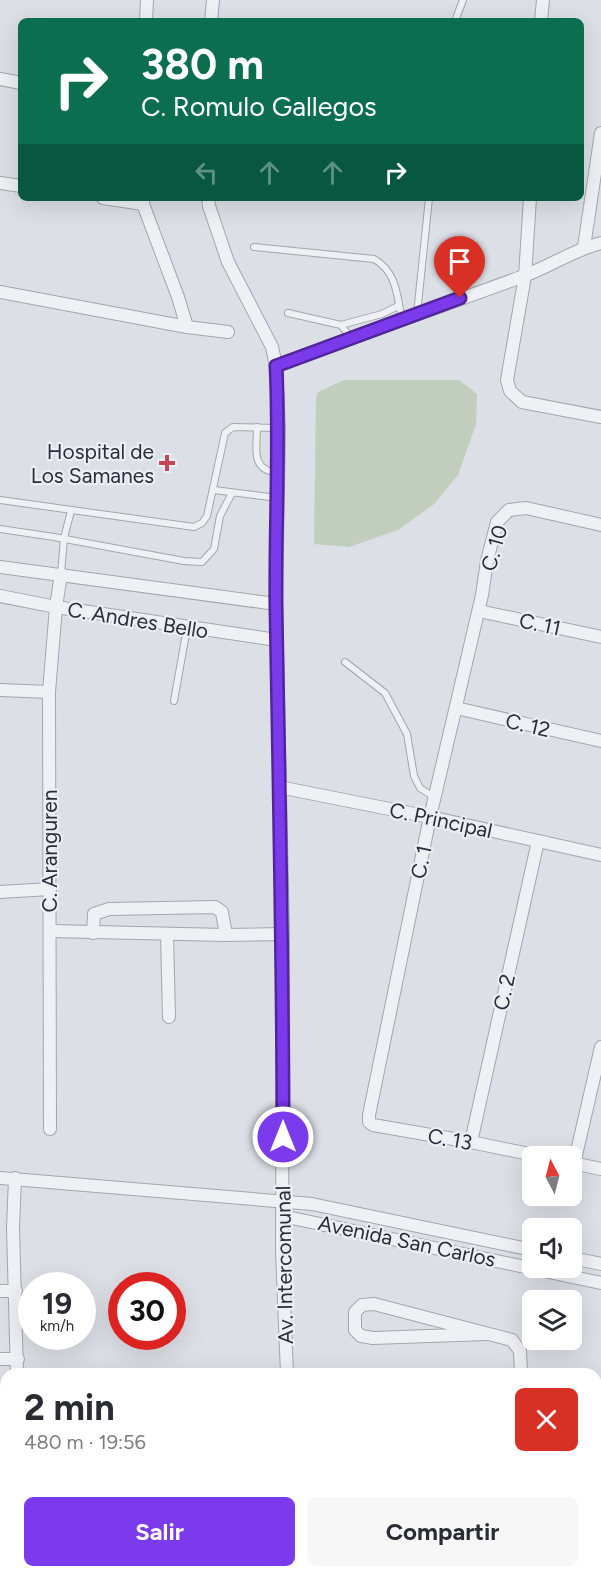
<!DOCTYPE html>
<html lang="es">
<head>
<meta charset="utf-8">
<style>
	:root { --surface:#fff; --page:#f7f7f7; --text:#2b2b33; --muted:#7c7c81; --accent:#7c3aed }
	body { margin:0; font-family:Figtree,sans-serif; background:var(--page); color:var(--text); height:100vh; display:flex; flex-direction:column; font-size:22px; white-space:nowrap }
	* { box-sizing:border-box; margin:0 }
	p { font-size:20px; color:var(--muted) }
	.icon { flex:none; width:33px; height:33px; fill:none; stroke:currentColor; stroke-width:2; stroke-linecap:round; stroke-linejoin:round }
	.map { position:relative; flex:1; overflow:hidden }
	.panel { position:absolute; left:0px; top:1368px; width:602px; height:210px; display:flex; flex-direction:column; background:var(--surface); border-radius:18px 18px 0 0; box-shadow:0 6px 24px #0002 }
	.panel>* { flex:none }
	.top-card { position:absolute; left:18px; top:18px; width:566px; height:183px; border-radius:9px; box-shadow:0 6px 24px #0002; background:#0b6e4f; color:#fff; overflow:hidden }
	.needle { width:39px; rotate:353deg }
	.controls { position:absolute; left:522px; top:1146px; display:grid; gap:12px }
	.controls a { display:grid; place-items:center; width:60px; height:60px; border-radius:9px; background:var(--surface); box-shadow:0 6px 24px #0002; font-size:30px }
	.speed { position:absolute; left:18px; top:1272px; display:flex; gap:12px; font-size:30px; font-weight:700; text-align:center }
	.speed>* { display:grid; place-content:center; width:78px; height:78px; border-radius:50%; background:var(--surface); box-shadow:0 6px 24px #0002; line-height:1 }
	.speed small { font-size:15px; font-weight:400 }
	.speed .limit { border:9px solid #d22; background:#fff; color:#111 }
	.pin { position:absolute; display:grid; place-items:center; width:51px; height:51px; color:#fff; margin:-62px -26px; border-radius:50% 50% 50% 0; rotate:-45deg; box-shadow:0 0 6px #0007 }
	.pin .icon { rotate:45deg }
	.me { position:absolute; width:66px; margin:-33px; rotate:0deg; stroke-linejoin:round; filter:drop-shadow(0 0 4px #0008) }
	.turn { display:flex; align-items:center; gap:21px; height:126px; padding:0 24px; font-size:27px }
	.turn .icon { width:78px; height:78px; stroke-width:2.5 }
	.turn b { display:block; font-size:42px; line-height:51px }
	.lanes { display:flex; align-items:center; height:57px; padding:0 24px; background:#0003; justify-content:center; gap:30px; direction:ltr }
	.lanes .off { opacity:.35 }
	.round { display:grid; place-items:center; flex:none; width:63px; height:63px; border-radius:9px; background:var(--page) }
	.head { display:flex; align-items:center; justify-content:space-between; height:102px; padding:0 24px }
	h1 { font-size:36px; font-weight:700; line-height:45px }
	.primary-button { display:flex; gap:12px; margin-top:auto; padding:12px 24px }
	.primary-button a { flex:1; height:69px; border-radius:9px; background:var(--accent); color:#fff; font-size:24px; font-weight:700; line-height:69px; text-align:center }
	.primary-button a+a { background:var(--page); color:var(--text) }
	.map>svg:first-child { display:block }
	.green { fill:#c1cebe }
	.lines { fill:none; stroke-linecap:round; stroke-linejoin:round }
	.lane-casing { stroke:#a2a6ae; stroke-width:8 }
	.street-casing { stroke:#a2a6ae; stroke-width:14 }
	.lane { stroke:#eef0f4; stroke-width:6 }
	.street { stroke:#eef0f4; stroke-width:12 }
	.route-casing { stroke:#51269a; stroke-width:15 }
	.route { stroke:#7c3aed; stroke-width:10 }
	.poi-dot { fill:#c34856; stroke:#ebeef3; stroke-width:2 }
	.labels { text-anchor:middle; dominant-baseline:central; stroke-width:4.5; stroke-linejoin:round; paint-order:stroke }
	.poi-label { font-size:21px; fill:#272d3a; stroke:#ebeef3; text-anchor:end }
	.street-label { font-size:21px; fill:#272d3a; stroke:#ebeef3 }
</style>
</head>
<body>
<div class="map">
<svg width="601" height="1578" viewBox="0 0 601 1578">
	<rect width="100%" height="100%" fill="#dcdfe5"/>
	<polygon class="green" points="344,380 459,380 477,394 476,424 458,475 434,504 398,530 349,547 314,544 316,399 318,392"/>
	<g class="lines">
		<defs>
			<g id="lane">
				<polyline points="455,21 463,0"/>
				<path d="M 254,247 L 374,259 C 397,272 397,296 402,320"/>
				<polyline points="288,313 341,325"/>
				<polyline points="417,314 429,198"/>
				<polyline points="350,337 341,325 382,314 398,306"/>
				<path d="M 257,427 C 257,449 250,470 278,473"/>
				<polyline points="214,490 277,498"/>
				<polyline points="0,500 194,527 202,523 207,516 225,433 233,427 279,428"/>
				<polyline points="0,529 54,537 184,561 202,562 214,549 220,516 232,493"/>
				<polyline points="61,574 64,538 71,511"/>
				<polyline points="345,662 385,693 407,734 414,776 420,788 434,797"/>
				<polyline points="174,701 187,628"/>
			</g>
			<g id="street">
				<polyline points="146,21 147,0"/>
				<polyline points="211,21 213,0"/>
				<polyline points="541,21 543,0"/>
				<polyline points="0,79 21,83"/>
				<polyline points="0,183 21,186"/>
				<polyline points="103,198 143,204"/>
				<polyline points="143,198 143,204 178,297 187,327"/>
				<polyline points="208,198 209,206 228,262 272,347 276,366 279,428 276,604 283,934 282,1251 287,1374"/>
				<polyline points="530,198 525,276 507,380 510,391 522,402 601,417"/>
				<polyline points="584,247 601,133"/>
				<polyline points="0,292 187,327 228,332"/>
				<path d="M 276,366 C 357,335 440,307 521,277 C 549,267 573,250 601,243"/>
				<polyline points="0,567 276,604"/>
				<polyline points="0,596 56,607 277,640"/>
				<polyline points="479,611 601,637"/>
				<polyline points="0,690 49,692"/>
				<polyline points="456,708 601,741"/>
				<polyline points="279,787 430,817 601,855"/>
				<polyline points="0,892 50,889"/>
				<polyline points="50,931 226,935 283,934"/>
				<polyline points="93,933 94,914 109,909 215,907 222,912 226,935"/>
				<polyline points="167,934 169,1017"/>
				<polyline points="50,1129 49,692 56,607 61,574"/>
				<polyline points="471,1142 538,841"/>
				<polyline points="539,1156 471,1142 373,1125 369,1122 369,1115 430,817 482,595 487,561 497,522 509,510 526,508 601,525"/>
				<polyline points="572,1163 601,1169"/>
				<polyline points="574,1164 601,1047"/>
				<polyline points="0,1178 312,1204 532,1250"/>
				<polyline points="15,1178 13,1228 17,1374"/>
				<polyline points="282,1216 601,1283"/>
				<polyline points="572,1258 601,1264"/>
				<polyline points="0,1291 16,1291"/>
				<polyline points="486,1334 373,1338 361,1336 355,1330 355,1312 362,1305 374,1304 512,1340 520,1351 521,1374"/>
				<polyline points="0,1359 18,1359"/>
				<polyline points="0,1425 6,1425"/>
				<polyline points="596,1461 601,1439"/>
				<polyline points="2,1495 6,1549"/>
				<polyline points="596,1510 601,1511"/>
				<polyline points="7,1572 8,1578"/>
				<polyline points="43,1572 43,1578"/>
				<polyline points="292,1572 293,1578"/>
				<polyline points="496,1572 496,1578"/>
			</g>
		</defs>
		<use href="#lane" class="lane-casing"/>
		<use href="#street" class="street-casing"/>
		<use href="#lane" class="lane"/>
		<use href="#street" class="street"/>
	</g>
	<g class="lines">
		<defs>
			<path id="route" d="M 283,1137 C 283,960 279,783 276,606 C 275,526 280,446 276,366 L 460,298"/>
		</defs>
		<use href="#route" class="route-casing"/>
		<use href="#route" class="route"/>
	</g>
	<path class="poi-dot" d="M164 454h6v6h6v6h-6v6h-6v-6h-6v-6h6z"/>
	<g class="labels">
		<g class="poi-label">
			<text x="154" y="451">Hospital de<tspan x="154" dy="24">Los Samanes</tspan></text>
		</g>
		<g class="street-label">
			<text transform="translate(494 548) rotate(-74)">C. 10</text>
			<text transform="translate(138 620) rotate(9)">C. Andres Bello</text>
			<text transform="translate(540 624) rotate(12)">C. 11</text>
			<text transform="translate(528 725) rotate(13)">C. 12</text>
			<text transform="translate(441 820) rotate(12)">C. Principal</text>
			<text transform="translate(49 851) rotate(-90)">C. Aranguren</text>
			<text transform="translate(421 862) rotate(-78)">C. 1</text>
			<text transform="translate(504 992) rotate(-78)">C. 2</text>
			<text transform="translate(450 1139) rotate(10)">C. 13</text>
			<text transform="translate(407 1241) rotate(12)">Avenida San Carlos</text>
			<text transform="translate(284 1265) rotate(-91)">Av. Intercomunal</text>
		</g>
	</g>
</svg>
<div class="controls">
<a><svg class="needle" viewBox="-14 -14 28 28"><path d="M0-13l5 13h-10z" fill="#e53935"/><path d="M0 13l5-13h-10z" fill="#7c7c81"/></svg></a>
<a><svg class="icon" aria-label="sound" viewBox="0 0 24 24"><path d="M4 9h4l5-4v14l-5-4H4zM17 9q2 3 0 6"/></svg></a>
<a><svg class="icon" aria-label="layers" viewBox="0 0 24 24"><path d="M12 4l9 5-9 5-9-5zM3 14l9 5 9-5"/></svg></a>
</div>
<div class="speed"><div>19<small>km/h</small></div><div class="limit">30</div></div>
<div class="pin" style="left:460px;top:298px;background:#d93025"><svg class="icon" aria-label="arrive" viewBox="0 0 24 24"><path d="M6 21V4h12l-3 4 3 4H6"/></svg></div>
<svg class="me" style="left:283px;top:1137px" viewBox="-20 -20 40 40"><circle r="17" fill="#7c3aed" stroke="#fff" stroke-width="3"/><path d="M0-11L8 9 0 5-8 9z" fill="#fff"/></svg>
<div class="top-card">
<div class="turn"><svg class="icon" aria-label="right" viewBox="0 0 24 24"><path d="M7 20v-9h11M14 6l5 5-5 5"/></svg><div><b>380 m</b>C. Romulo Gallegos</div></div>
<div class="lanes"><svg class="icon off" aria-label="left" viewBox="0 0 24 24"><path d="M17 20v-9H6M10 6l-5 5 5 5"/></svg><svg class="icon off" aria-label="ahead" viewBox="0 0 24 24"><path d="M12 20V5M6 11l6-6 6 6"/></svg><svg class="icon off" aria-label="ahead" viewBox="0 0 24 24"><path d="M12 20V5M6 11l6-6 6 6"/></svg><svg class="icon" aria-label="right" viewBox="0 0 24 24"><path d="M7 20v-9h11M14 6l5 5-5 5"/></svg></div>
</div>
<section class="panel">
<div class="head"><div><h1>2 min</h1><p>480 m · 19:56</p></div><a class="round" style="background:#d93025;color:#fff"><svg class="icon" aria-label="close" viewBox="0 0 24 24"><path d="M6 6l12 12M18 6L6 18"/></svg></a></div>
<div class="primary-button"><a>Salir</a><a>Compartir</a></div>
</section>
</div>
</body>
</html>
